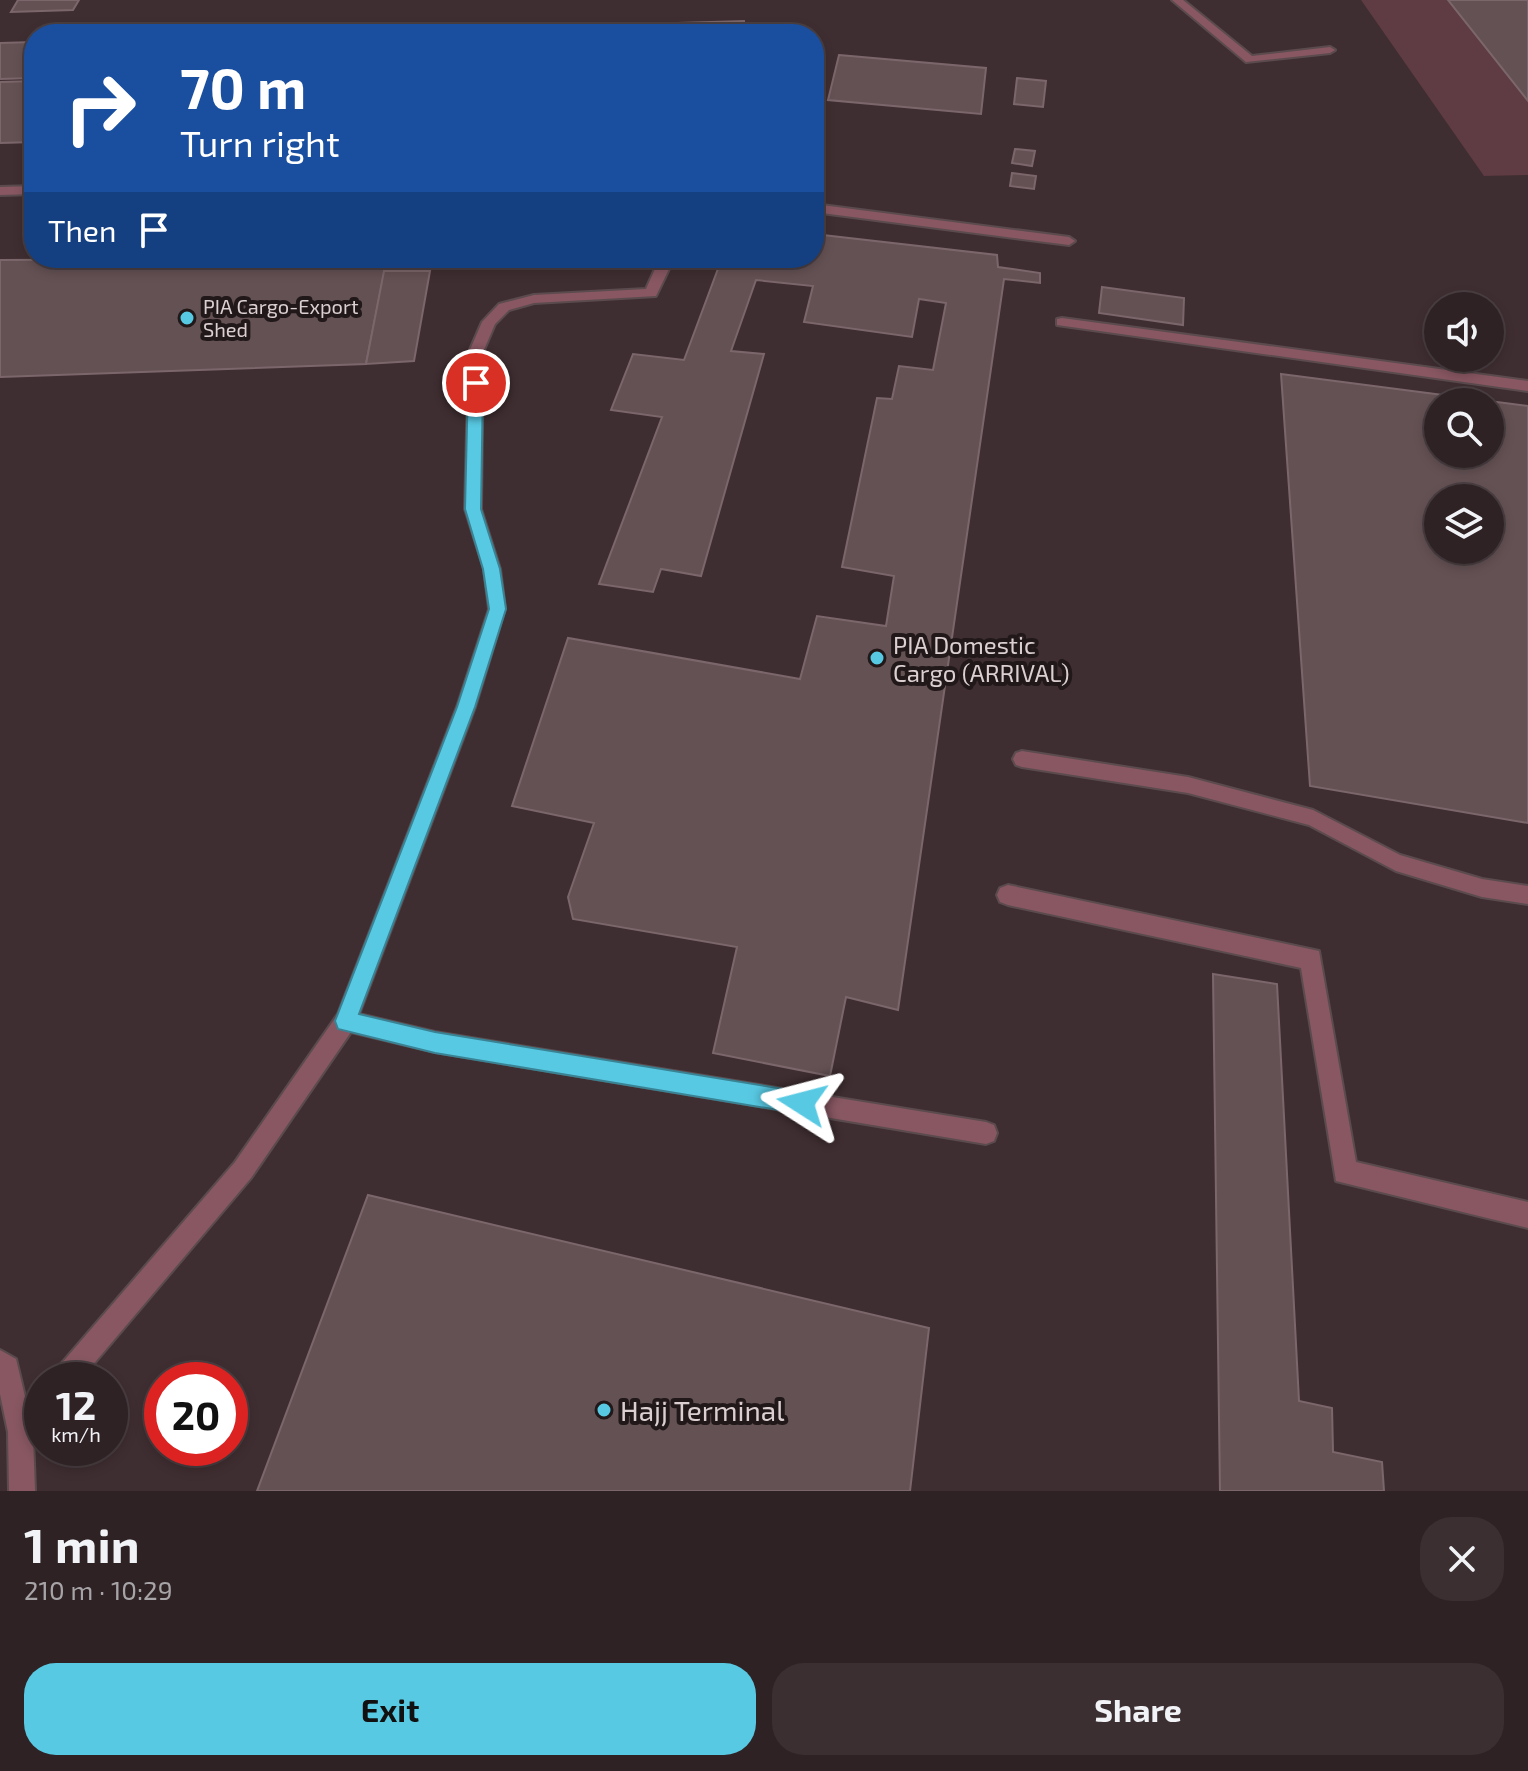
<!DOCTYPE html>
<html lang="en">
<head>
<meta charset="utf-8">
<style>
	:root { --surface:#2f2225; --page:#3b2f32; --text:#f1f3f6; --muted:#a7a4a7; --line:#4a3f42; --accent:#58c9e3 }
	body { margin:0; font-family:"Exo 2",sans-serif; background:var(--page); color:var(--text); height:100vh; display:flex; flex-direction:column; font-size:30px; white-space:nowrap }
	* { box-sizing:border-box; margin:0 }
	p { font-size:26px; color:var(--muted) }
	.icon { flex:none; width:44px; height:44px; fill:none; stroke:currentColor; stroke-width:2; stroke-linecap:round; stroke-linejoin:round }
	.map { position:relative; height:1491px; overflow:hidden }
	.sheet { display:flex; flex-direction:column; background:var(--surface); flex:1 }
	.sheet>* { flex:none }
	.guide { position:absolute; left:24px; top:24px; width:800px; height:244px; border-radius:32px; box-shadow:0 4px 12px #0003,0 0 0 2px var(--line); background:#1a4fa0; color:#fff; overflow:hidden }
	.fabs { position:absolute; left:1424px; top:292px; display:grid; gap:16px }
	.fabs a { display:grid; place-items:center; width:80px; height:80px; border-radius:50%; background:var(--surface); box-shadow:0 4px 12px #0003,0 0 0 2px var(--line); font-size:40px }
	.speed { position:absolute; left:24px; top:1362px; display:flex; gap:16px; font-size:40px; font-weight:700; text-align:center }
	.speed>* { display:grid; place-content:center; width:104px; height:104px; border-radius:50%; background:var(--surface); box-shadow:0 4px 12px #0003,0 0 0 2px var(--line); line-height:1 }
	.speed small { font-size:20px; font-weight:400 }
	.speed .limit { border:12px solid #d22; background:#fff; color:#111 }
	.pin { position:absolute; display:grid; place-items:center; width:68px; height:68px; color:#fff; margin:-34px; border:4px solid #fff; border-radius:50%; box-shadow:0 2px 8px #0007 }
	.me { position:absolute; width:88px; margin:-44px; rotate:279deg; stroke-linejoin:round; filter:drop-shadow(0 0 6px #0008) }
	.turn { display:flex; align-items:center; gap:28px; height:168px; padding:0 24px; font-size:36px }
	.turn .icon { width:104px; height:104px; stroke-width:2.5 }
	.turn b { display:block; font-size:56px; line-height:68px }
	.then { display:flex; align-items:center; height:76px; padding:0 24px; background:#0003; gap:16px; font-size:30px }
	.round { display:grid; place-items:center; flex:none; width:84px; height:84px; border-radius:32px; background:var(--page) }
	.headline { display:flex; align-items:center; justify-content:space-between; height:136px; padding:0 24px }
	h1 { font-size:48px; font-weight:700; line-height:60px }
	.button { display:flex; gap:16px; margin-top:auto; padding:16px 24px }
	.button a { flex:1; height:92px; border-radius:32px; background:var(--accent); color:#111; font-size:32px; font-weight:700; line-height:92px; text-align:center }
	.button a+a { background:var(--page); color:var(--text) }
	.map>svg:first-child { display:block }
	.green { fill:#5f3b43 }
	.building { fill:#645154; stroke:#7b676b; stroke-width:2; fill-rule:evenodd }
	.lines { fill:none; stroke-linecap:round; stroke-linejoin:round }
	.service-casing { stroke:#5b4b4e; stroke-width:4 }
	.minor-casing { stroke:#5b4b4e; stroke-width:4 }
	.service { fill:#885762; fill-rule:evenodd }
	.minor { fill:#885762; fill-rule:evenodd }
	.route { fill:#58c9e3; stroke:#398394; stroke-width:2 }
	.poi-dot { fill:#58c9e3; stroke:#21181a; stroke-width:3 }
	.labels { text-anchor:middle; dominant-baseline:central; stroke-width:8; stroke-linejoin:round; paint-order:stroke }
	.far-poi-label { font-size:20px; fill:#dbcfd1; stroke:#21181a; text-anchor:start }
	.poi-label { font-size:24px; fill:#dbcfd1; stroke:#21181a; text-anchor:start }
	.near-poi-label { font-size:28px; fill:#dbcfd1; stroke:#21181a; text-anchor:start }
</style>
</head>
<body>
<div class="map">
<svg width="1528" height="1491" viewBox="0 0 1528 1491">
	<rect width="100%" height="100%" fill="#3f2e31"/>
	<polygon class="green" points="1361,0 1448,0 1528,101 1528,175 1484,176"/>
	<g class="building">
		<polygon points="18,0 79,0 73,10 11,12"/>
		<polygon points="1448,0 1528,0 1528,101"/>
		<polygon points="744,21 745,34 577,34 577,26"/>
		<polygon points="479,26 478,34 236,34"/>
		<polygon points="34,42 34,78 0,79 0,43"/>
		<polygon points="839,55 986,68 981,114 828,100"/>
		<polygon points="1017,78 1046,81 1043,107 1014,104"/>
		<polygon points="34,81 34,142 0,143 0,82"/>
		<polygon points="1015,149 1035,151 1032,166 1012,163"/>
		<polygon points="1012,173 1036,176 1034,189 1010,186"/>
		<polygon points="814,234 997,255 998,267 1040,273 1040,283 1004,279 898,1010 846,997 830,1076 713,1053 737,947 573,919 568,897 594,823 512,806 568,638 800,679 817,616 886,626 894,576 842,567 877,398 892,399 899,366 933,370 946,303 919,299 912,337 804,322 813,286 756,280 731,351 764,354 701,576 661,569 653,592 599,584 662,417 611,410 633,354 684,360 722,258 814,258"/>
		<polygon points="387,258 366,364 0,377 0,260"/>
		<polygon points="384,271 430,271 414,361 366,364"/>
		<polygon points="1102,287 1184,298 1183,325 1099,313"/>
		<path d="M 1281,374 L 1528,406 L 1528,823 L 1310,786 ZM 1438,402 L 1490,402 L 1490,454 L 1438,454 ZM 1438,498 L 1490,498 L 1490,550 L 1438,550 Z"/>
		<polygon points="1213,974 1277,984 1299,1401 1332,1408 1333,1452 1382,1462 1384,1491 1220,1491"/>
		<polygon points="368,1195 929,1328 910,1491 257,1491"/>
	</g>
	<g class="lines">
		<defs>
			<g id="service">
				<polygon points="1172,0 1183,0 1252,56 1330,47 1335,50 1330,53 1246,62"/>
				<polygon points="34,186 34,194 0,195 0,187"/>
				<polygon points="814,204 1069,237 1075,241 1069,245 814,212"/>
				<polygon points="662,265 669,269 656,296 534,303 509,310 495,324 483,352 481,509 500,569 505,609 475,707 359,1014 435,1032 986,1122 994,1125 997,1133 994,1141 986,1144 435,1052 351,1032 251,1178 80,1380 52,1380 55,1371 235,1162 338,1014 457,707 489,609 484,569 465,509 469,352 482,322 499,304 534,295 646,289 655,269"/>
				<polygon points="1062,318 1528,381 1528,391 1057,325 1057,319"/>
				<polygon points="1022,751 1188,777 1313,810 1400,855 1482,879 1528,886 1528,904 1482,897 1396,871 1309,825 1188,793 1022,767 1016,765 1013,759 1016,753"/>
				<polygon points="0,1350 16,1359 27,1405 33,1397 42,1394 42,1425 33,1436 35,1491 9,1491 8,1432 0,1394"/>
			</g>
			<polygon id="minor" points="1008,885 1319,951 1356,1162 1528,1202 1528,1228 1336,1181 1301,968 1008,905 1000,902 997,895 1000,888"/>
		</defs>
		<use href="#service" class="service-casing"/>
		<use href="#minor" class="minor-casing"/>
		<use href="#service" class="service"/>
		<use href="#minor" class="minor"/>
	</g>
	<polygon class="route" points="476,378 483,383 481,509 500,569 506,609 475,707 359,1014 435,1032 802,1092 810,1095 813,1103 810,1110 802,1114 435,1053 338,1029 335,1021 457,707 489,609 483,569 465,509 468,383"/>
	<g class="poi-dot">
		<circle cx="187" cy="318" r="8"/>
		<circle cx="877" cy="658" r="8"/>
		<circle cx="604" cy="1410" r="8"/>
	</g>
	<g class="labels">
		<g class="far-poi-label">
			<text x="203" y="306">PIA Cargo-Export<tspan x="203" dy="23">Shed</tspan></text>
		</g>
		<g class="poi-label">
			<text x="893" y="644">PIA Domestic<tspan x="893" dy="28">Cargo (ARRIVAL)</tspan></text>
		</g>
		<g class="near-poi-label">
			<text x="620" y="1410">Hajj Terminal</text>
		</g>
	</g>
</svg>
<div class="fabs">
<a><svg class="icon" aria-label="sound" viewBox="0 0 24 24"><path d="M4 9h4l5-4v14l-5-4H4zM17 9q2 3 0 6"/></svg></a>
<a><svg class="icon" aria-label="search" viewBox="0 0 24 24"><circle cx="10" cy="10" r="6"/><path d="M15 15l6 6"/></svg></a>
<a><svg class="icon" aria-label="layers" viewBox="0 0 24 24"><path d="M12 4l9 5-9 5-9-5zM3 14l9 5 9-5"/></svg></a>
</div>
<div class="speed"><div>12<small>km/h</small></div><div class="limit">20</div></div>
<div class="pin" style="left:476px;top:383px;background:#d93025"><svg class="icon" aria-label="arrive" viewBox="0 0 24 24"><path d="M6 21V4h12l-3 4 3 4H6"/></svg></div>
<svg class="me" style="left:802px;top:1103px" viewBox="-20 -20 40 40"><path d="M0-17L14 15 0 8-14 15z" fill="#58c9e3" stroke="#fff" stroke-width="4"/></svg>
<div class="guide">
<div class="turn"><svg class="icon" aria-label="right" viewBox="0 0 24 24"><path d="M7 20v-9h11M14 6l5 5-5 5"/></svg><div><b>70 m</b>Turn right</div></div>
<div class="then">Then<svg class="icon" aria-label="arrive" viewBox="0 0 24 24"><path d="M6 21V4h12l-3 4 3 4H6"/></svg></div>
</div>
</div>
<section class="sheet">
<div class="headline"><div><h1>1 min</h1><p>210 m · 10:29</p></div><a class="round"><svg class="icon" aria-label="close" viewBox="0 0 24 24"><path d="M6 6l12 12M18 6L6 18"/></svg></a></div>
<div class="button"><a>Exit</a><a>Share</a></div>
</section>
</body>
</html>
